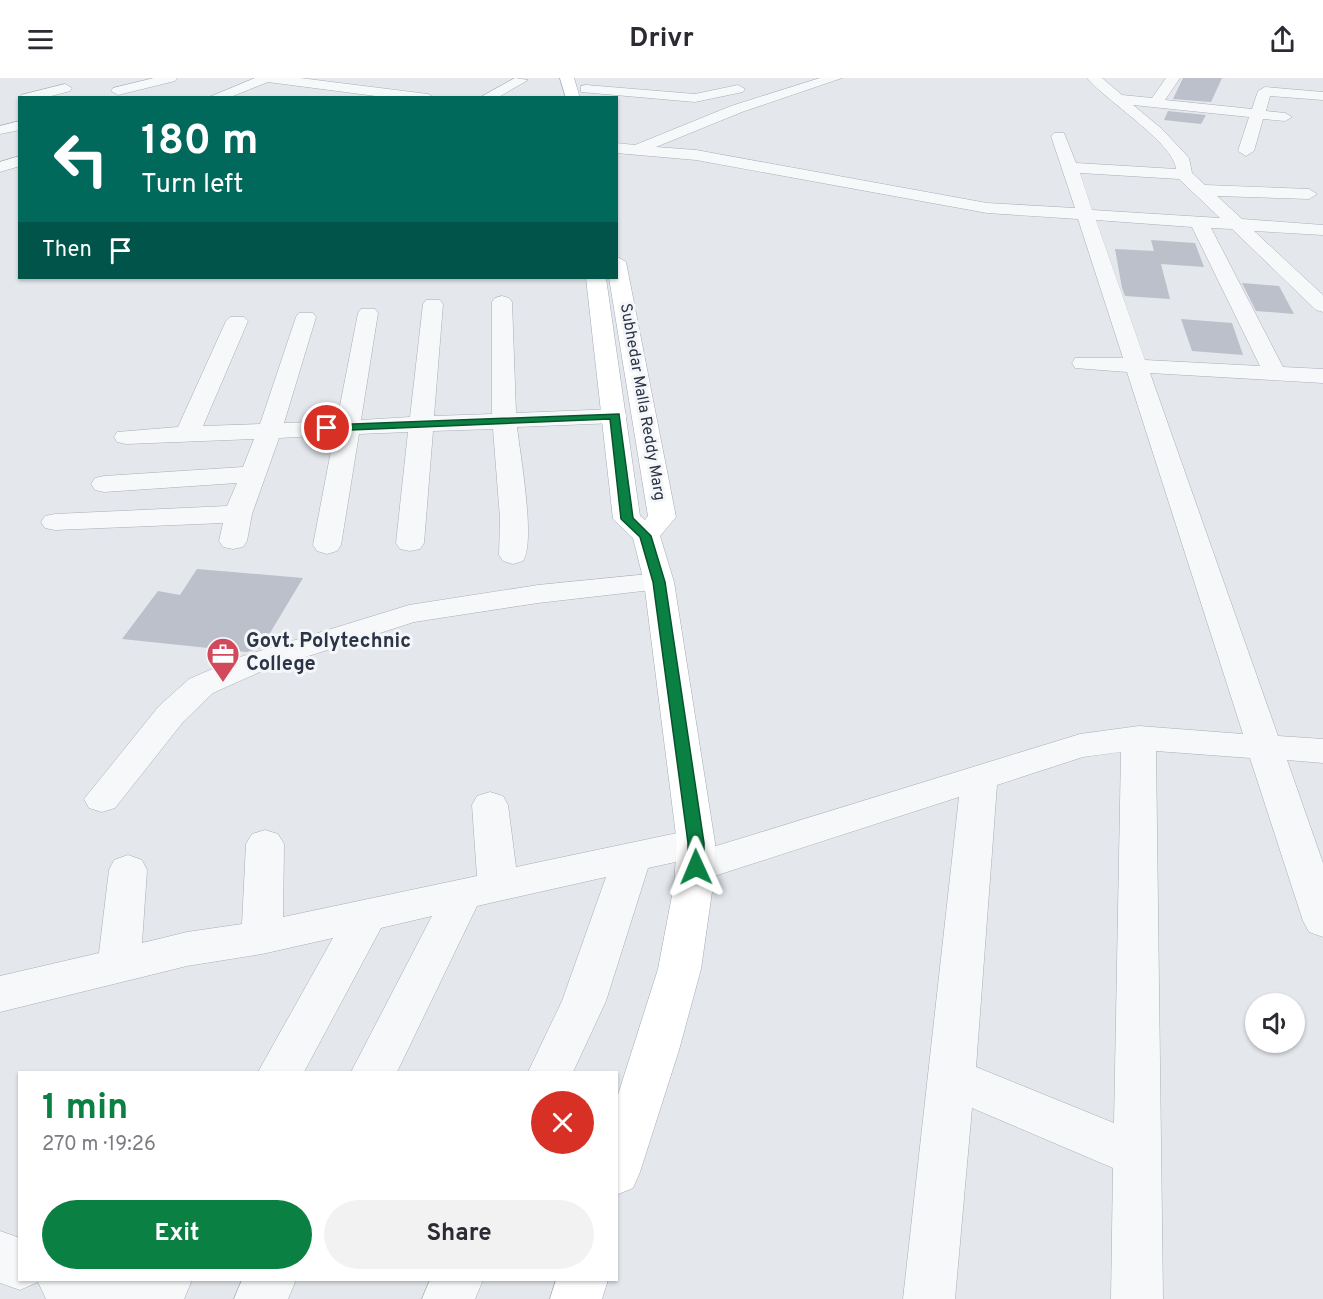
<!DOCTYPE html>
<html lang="en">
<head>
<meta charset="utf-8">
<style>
	:root { --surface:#fff; --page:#f2f2f3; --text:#2b2b33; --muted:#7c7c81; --accent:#0b8043 }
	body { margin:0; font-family:Overpass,sans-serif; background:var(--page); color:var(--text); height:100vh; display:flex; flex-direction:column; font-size:22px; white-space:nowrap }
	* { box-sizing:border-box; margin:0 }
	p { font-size:20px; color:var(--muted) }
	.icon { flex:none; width:33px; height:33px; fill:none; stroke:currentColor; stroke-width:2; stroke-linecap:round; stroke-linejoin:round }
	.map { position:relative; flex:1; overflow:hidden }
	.panel { position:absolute; left:18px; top:993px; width:600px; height:210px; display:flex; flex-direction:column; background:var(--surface); border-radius:0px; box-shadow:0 2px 4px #0004 }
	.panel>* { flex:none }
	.guide { position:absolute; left:18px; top:18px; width:600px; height:183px; border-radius:0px; box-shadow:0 2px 4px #0004; background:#00695c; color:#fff; overflow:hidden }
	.tools { position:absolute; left:1245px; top:915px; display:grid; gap:12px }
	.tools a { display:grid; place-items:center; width:60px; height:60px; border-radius:50%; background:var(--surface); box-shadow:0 2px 4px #0004; font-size:30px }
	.pin { position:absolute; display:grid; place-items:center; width:51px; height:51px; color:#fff; margin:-26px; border:3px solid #fff; border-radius:50%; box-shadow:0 2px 6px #0007 }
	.me { position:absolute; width:66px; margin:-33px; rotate:359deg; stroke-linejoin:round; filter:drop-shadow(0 0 4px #0008) }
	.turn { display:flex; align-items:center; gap:21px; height:126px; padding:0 24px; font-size:27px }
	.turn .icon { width:78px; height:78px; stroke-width:2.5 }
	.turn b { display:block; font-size:42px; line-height:51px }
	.then { display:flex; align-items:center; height:57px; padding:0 24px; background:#0003; gap:12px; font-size:22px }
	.round { display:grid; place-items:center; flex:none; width:63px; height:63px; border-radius:32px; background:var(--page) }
	.headline { display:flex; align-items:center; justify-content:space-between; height:102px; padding:0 24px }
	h1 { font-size:36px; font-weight:700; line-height:45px; color:var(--accent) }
	.primary-button { display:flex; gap:12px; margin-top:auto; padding:12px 24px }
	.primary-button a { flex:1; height:69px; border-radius:36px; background:var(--accent); color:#fff; font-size:24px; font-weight:700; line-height:69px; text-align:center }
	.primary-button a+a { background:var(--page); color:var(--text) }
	header { display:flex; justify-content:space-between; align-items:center; height:78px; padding:0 24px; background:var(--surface); font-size:27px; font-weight:700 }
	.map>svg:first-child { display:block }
	.building { fill:#bbc0ca }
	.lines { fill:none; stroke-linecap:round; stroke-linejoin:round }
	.minor-casing { stroke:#a9aeb7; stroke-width:1 }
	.major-casing { stroke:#a3abb8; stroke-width:1 }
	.minor { fill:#f7f8fa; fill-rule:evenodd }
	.major { fill:#fff; fill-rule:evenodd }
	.route { fill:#0b8043; stroke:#07532c; stroke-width:1.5 }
	.labels { text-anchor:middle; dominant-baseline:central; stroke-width:6; stroke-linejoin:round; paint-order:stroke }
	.far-street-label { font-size:16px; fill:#2b3445; stroke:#f4f6f9 }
	.poi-label { font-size:20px; font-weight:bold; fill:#2b3445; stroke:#f4f6f9; text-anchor:start }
</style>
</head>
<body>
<header><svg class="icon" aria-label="menu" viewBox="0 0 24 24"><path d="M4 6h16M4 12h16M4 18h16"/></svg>Drivr<svg class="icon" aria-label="share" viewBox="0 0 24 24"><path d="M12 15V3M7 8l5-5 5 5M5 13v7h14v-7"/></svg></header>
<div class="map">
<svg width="1323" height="1221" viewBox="0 0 1323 1221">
	<rect width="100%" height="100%" fill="#e4e7ec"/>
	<g class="building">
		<polygon points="1183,0 1222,0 1211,24 1173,21"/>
		<polygon points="1168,33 1206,37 1201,46 1164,42"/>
		<polygon points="1151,162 1195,165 1204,189 1161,186 1170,221 1125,218 1122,210 1115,171 1154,173"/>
		<polygon points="1242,205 1279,208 1294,236 1256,233"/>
		<polygon points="1181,241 1232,245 1243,277 1192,273"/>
		<polygon points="197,491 303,500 261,570 247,574 122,561 158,513 180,517"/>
	</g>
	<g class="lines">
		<defs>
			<g id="minor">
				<polygon points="154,0 177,0 175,3 118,17 111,13 113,10"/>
				<polygon points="255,0 300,0 428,16 435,20 391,20 268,4 228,20 207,20"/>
				<polygon points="515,0 528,2 497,20 479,20"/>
				<path d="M 820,0 L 842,0 L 742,34 L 656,69 L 696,72 L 987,125 L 1075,130 L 1051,58 L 1054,55 L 1064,55 L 1076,85 L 1176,91 C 1174,65 1105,22 1087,0 L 1102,0 L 1122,17 L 1152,20 L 1166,0 L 1180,0 L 1165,22 L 1252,31 L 1258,13 L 1265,9 L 1323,14 L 1323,22 L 1270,18 L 1266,33 L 1285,35 L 1292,39 L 1285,43 L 1263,41 L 1254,73 L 1246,78 L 1238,73 L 1249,39 L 1133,27 L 1162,51 L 1189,80 L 1192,95 L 1205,107 L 1309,111 L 1317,116 L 1309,121 L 1217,118 L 1242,141 L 1323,147 L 1323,157 L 1254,153 L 1323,217 L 1323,234 L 1316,232 L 1232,151 L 1211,150 L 1283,289 L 1323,291 L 1323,305 L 1150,295 L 1278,658 L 1323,661 L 1323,685 L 1287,682 L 1323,785 L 1323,859 L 1309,854 L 1303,843 L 1250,680 L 1156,673 L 1163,1221 L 1111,1221 L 1113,1090 L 972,1030 L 955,1221 L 903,1221 L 959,719 L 696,804 L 682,799 L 677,789 L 680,783 L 648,790 L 606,923 L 573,994 L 528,994 L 562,923 L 606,799 L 477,828 L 397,994 L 351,994 L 432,838 L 381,850 L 304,994 L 258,994 L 333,860 L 262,876 L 187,888 L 0,934 L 0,898 L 99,875 L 109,792 L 114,782 L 128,777 L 142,782 L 147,792 L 142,865 L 187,854 L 242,846 L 246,766 L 252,756 L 265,752 L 278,756 L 284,766 L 283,839 L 477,798 L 472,727 L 477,718 L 490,714 L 503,718 L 508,727 L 516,789 L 696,751 L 709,755 L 715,765 L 713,769 L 1080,656 L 1139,648 L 1243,656 L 1127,294 L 1075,290 L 1072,285 L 1075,280 L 1123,280 L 1078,141 L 987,135 L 696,82 L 616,75 L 616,65 L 635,67 L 731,28 ZM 1080,95 L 1179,101 L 1220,140 L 1092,132 ZM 1096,142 L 1192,149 L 1260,288 L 1145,282 ZM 1121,674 L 1114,1045 L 976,989 L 997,707 L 1083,679 Z"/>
				<polygon points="65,6 72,10 70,13 44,20 19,20 21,17"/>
				<polygon points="586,7 695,16 738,7 745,11 743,14 695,24 581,14 581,8"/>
				<polygon points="20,43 20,52 0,56 0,48"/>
				<polygon points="20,78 20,88 0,94 0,84"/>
				<path d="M 502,218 L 509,220 L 512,224 L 516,335 L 615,331 L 624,333 L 627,338 L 624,343 L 615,345 L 517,349 C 520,376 536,464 523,483 L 513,486 L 503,483 L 499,477 L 500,440 L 493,351 L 433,353 L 424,465 L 420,471 L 410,473 L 400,471 L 396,465 L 408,354 L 359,356 L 341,467 L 337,473 L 327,476 L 317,473 L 313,467 L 334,357 L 279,360 L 252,436 L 247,463 L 243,469 L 233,471 L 223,469 L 219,463 L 223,445 L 55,452 L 45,450 L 41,444 L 45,438 L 55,436 L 227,428 L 237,405 L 104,414 L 95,412 L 91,406 L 95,400 L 104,398 L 243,389 L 254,361 L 126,366 L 117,364 L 114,359 L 117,354 L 178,349 L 226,243 L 230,239 L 244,239 L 248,243 L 203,348 L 260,346 L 296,239 L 299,235 L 313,235 L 316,239 L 284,345 L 337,343 L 358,235 L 361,231 L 375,231 L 378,235 L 361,342 L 410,339 L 423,226 L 426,222 L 440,222 L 443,226 L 434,338 L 492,336 L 492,224 L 495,220 Z"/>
				<polygon points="659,495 669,498 674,504 669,510 538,525 414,544 262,593 213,615 183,644 115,730 102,734 89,730 84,721 159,628 189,601 240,579 409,527 538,507"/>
				<polygon points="0,1153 20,1160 20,1202 192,1202 184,1221 46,1221 38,1204 20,1212 0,1205"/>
				<polygon points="242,1202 296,1202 288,1221 234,1221"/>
				<polygon points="430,1202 483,1202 475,1221 422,1221"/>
			</g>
			<g id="major">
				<polygon points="560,0 574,0 580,20 566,20"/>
				<polygon points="616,178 626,184 676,439 660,458 674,504 715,765 713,807 701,891 679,972 640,1094 633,1110 616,1117 616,1023 658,891 674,807 677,765 644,504 633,460 613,441 586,200 606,200 640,438 645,442 648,438 609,200 616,200"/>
				<polygon points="556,1202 608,1202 602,1221 550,1221"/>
			</g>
		</defs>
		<use href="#minor" class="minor-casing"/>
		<use href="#major" class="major-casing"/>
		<use href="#minor" class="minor"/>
		<use href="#major" class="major"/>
	</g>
	<polygon class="route" points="619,336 633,440 651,458 665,504 704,765 704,789 696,795 688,789 688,765 653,504 640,459 621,441 610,341 327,353 322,350 327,347"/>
	<defs>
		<symbol id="office-pin" viewBox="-11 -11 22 30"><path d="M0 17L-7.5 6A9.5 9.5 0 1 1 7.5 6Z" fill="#d1495b" stroke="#f4f6f9"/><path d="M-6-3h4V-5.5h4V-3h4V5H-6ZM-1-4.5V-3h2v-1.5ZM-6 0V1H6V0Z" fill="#fff"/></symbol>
	</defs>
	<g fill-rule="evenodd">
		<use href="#office-pin" x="204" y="557" width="38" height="52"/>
	</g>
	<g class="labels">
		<g class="far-street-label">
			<text transform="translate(642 324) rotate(80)">Subhedar Malla Reddy Marg</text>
		</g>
		<g class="poi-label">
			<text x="246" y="564">Govt. Polytechnic<tspan x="246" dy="23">College</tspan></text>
		</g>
	</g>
</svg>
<div class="tools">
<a><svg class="icon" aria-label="sound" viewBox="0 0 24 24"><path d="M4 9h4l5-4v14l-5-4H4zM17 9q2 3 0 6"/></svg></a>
</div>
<div class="pin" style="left:327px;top:350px;background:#d93025"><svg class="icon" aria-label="arrive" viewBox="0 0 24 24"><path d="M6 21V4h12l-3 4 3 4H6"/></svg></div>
<svg class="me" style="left:696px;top:789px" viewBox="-20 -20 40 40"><path d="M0-17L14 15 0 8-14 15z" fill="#0b8043" stroke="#fff" stroke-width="4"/></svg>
<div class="guide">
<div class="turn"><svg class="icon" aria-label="left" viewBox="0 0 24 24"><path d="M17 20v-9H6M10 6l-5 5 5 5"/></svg><div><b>180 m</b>Turn left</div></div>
<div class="then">Then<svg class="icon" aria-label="arrive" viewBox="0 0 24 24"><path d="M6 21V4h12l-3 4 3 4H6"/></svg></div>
</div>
<section class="panel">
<div class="headline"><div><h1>1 min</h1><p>270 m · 19:26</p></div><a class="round" style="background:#d93025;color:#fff"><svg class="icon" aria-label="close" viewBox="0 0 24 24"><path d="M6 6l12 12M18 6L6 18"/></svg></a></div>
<div class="primary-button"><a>Exit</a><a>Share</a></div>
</section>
</div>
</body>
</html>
